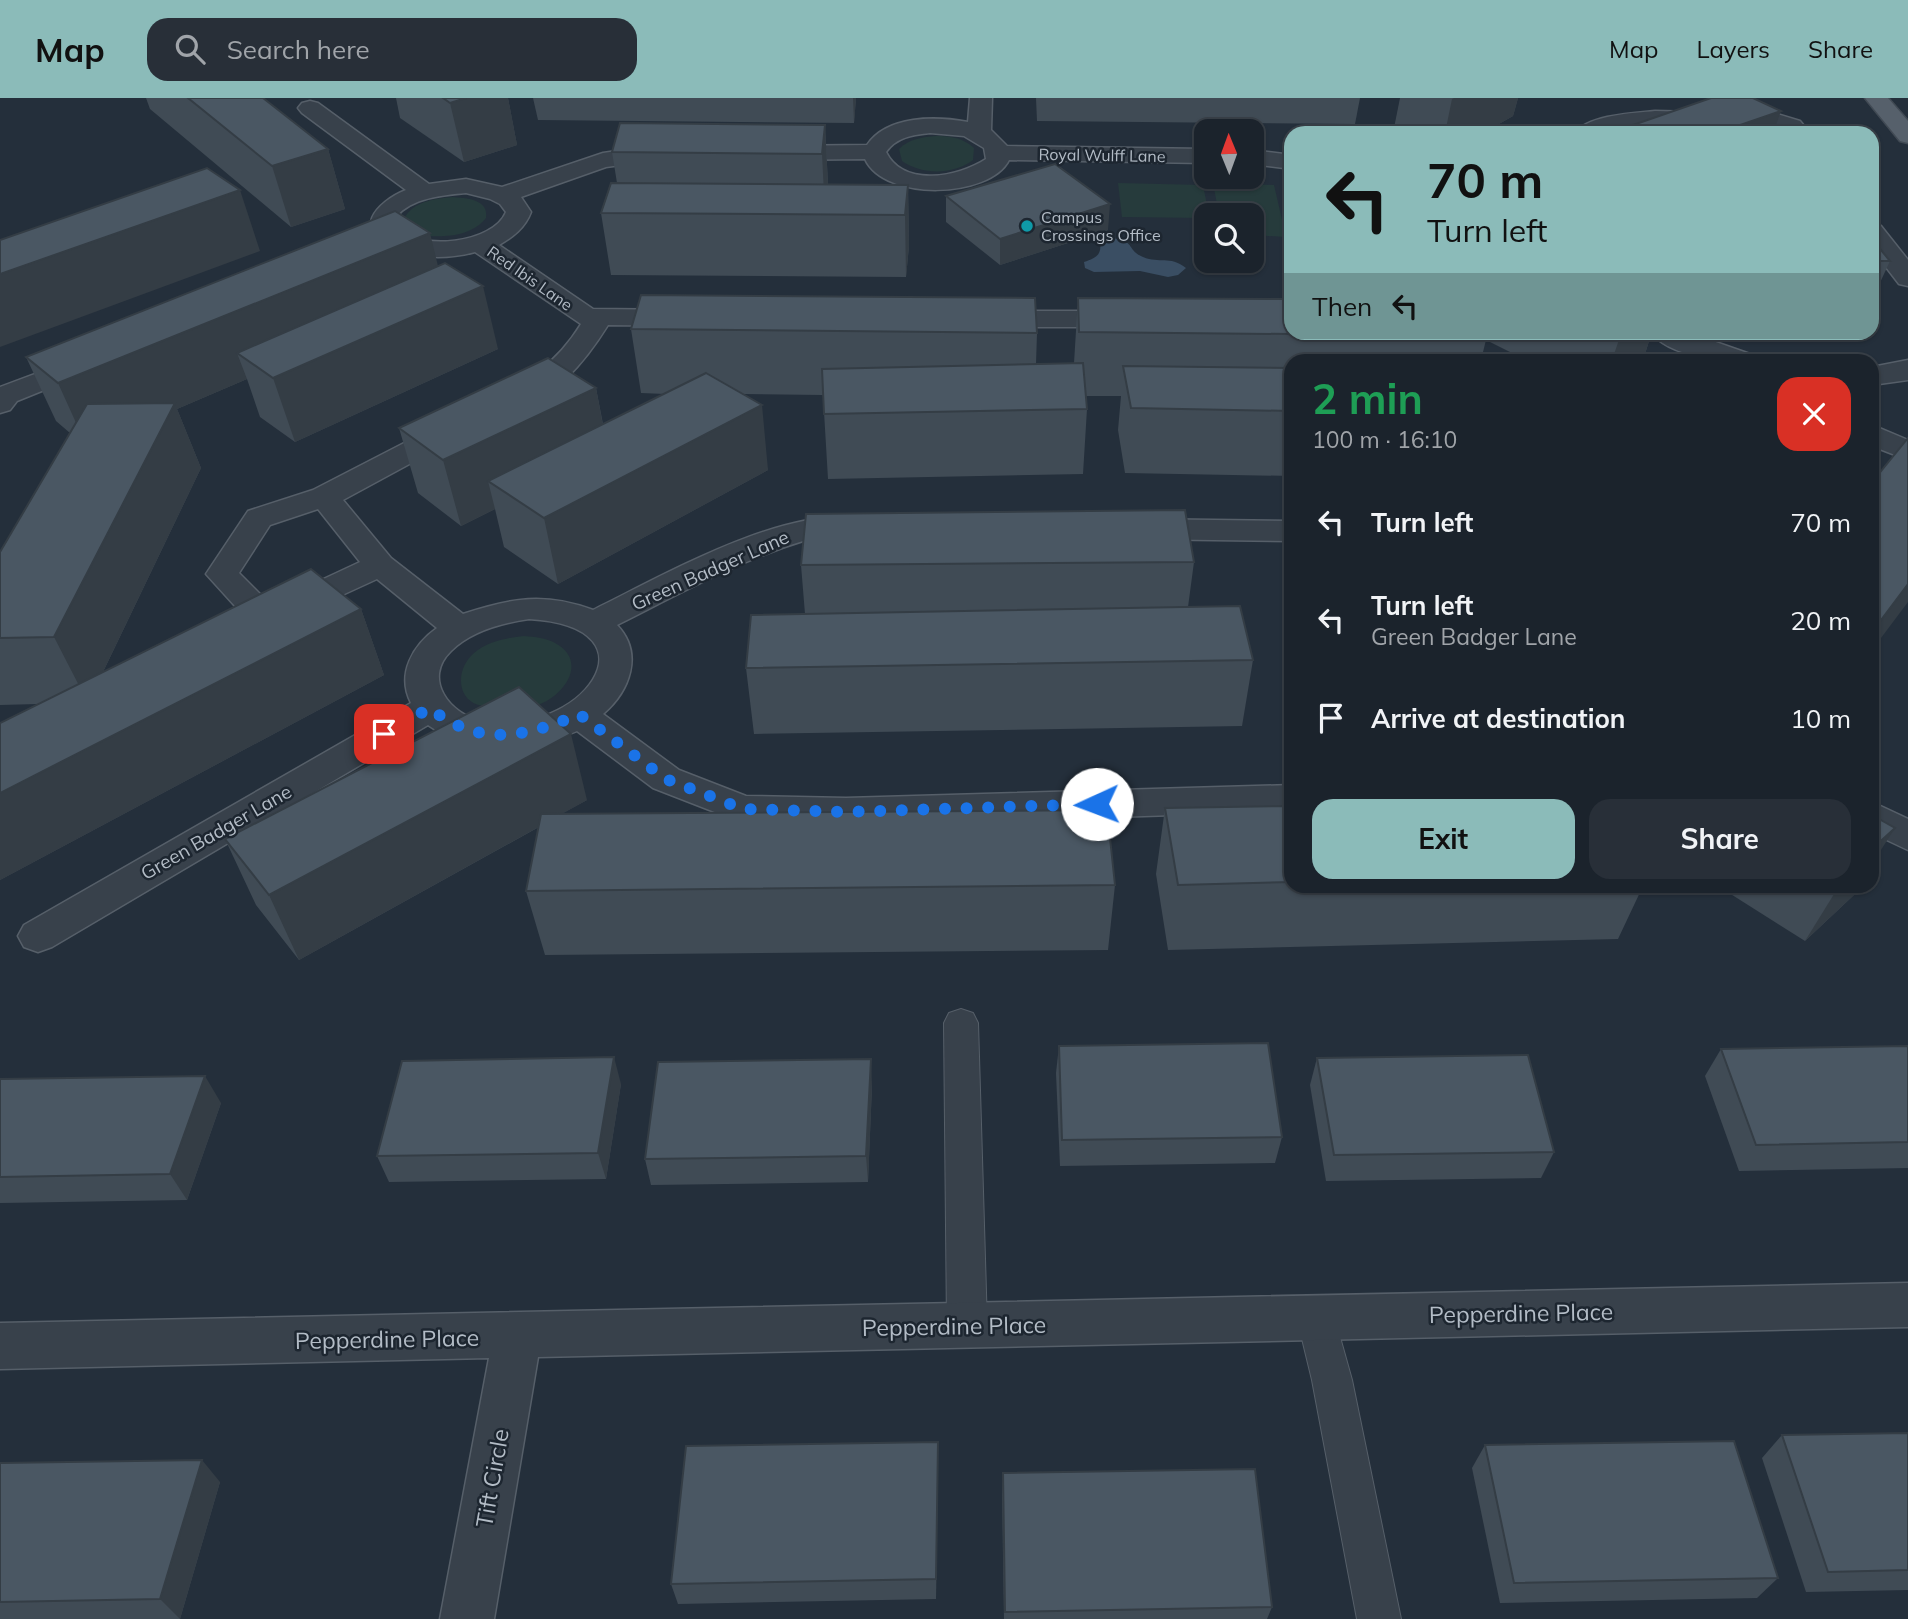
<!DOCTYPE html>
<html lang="en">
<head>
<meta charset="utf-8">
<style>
	:root { --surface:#1b232c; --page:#282f38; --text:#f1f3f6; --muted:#a0a4a9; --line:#394048; --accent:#8bbbb9 }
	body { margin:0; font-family:Mulish,sans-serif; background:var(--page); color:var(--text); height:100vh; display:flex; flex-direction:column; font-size:26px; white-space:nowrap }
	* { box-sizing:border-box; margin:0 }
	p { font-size:23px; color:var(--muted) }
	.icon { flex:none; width:38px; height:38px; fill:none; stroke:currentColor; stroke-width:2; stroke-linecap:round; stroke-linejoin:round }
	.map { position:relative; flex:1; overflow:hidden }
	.panel { position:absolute; left:1284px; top:256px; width:595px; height:539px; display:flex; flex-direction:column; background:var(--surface); border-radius:21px; box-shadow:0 2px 5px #0004,0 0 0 2px var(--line) }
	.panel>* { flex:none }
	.hud { position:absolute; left:1284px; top:28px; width:595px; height:214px; border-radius:21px; box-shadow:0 2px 5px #0004,0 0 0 2px var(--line); background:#8bbbb9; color:#111; overflow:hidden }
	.needle { width:46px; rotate:359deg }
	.controls { position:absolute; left:1194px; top:21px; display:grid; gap:14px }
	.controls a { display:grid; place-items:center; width:70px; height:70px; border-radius:14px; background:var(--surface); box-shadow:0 2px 5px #0004,0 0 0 2px var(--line); font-size:35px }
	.pin { position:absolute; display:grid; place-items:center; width:60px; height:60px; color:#fff; margin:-30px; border-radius:14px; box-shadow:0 4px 10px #0006 }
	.me { position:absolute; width:77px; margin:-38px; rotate:268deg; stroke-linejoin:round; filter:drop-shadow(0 0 5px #0008) }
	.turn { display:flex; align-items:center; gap:24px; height:147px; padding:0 28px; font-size:32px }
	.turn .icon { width:91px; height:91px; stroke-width:2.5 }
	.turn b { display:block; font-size:49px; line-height:60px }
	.then { display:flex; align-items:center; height:66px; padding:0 28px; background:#0003; gap:14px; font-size:26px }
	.round { display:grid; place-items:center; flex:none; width:74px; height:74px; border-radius:21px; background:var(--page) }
	.overview { display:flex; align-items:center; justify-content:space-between; height:119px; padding:0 28px }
	h1 { font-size:42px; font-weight:700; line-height:52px; color:#1e9e55 }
	.action { display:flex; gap:14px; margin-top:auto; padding:14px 28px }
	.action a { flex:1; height:80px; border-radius:21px; background:var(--accent); color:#111; font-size:28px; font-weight:700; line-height:80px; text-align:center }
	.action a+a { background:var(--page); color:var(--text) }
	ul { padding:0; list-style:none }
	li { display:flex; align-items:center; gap:21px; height:98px; padding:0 28px }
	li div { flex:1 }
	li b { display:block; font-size:26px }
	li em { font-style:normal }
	header { display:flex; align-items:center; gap:42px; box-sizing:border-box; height:98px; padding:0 35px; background:var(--accent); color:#111 }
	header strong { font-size:33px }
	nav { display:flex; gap:38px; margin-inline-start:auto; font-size:24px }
	.search { width:490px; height:63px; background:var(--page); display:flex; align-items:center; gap:18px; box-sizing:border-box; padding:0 24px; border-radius:21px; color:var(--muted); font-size:26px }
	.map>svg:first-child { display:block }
	.green { fill:#263b3c }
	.water { fill:#3a4e63 }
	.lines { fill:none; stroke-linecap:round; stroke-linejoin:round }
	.lane-casing { stroke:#565f69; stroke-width:2 }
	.street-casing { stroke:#565f69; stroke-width:3 }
	.primary-casing { stroke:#414a54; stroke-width:3 }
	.lane { fill:#38414b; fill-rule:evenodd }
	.street { fill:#38414b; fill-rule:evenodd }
	.primary { fill:#56606b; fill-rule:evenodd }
	.wall { fill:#404b55 }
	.shaded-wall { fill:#343d45 }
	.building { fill:#4a5763; stroke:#343d45; stroke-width:2 }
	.route { stroke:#1a73e8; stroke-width:12; stroke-dasharray:0 21.6 }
	.culture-dot { fill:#0f9aa8; stroke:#1d2630; stroke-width:2.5 }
	.labels { text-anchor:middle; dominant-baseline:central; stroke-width:5; stroke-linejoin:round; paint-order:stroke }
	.far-street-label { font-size:16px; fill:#b3bcc6; stroke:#1d2630 }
	.far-poi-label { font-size:16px; fill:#b3bcc6; stroke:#1d2630; text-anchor:start }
	.street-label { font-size:19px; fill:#b3bcc6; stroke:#1d2630 }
	.near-street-label { font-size:23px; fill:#b3bcc6; stroke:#1d2630 }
</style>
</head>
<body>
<header>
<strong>Map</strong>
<div class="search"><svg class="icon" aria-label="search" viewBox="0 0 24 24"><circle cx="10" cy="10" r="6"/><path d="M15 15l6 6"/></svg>Search here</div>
<nav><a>Map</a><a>Layers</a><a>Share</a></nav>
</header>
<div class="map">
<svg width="1908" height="1521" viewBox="0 0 1908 1521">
	<rect width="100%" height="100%" fill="#242f3b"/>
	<g class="green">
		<path d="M 936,38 C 951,38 963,40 974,50 L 973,62 C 953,77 922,77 902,63 L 899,51 C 909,41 922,39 936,38 Z"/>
		<polygon points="1118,85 1203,87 1209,117 1206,120 1122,119"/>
		<polygon points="1213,85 1274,87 1286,139 1251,137 1251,117 1219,117"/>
		<path d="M 452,99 C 466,100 489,101 486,120 C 471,139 442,140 419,137 L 404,121 C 413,103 435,101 452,99 Z"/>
		<path d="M 524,538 C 535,539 546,540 555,545 C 589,563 564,599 537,607 C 523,611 503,608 489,608 C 457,609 453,573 474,555 C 488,543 506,540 524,538 Z"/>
	</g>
	<path class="water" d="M 1111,140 C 1136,142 1126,152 1143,159 C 1160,166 1169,157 1186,170 L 1178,177 L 1168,179 L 1140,173 L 1094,174 L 1085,170 L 1084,164 C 1096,160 1102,157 1100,144 Z"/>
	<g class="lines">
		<defs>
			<g id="lane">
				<polygon points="961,911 973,915 978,925 987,1228 981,1241 967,1246 953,1241 947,1228 944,925 949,915"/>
				<polygon points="1317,1202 1331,1207 1352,1282 1401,1521 1357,1521 1312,1282 1297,1220 1303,1207"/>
			</g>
			<g id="street">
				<path d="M 970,0 L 992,0 L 991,32 L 1007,48 L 1206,51 L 1206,65 L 1009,62 C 990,100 885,104 865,61 L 775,62 L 767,60 L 763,55 L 767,50 L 775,48 L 867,47 C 887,17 936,18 968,24 ZM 930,35 L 964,38 L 984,50 L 986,61 C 958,79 904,90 886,54 C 897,39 912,37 930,35 Z"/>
				<path d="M 310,3 L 318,5 L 429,86 L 466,81 L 502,89 L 603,55 L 644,49 L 673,50 L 677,55 L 673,60 L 606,69 L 521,99 L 531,114 C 525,130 513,139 499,147 L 593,211 L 688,212 L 698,214 L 702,220 L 698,226 L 688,228 L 608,227 C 590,256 549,313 511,303 L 507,297 C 514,286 529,281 539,273 C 556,260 570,244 581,226 L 475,154 C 449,161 419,161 394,151 C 350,134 376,104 406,92 L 302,15 L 298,10 L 302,5 ZM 466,95 L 490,101 L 500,106 L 506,114 C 493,146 419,153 397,130 L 396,119 C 411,100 443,97 466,95 Z"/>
				<path d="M 1655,13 L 1777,16 L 1800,23 L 1810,35 L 1785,35 L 1775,30 L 1655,27 L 1623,30 L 1609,35 L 1575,35 C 1588,17 1634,15 1655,13 Z"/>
				<polygon points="1251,52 1292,57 1292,71 1251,66"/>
				<polygon points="1872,125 1881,128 1908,162 1908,188 1899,186 1872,151"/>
				<polygon points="982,213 1129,213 1139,215 1143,221 1139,227 1129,229 982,229 972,227 968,221 972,215"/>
				<path d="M 1651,234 L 1687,234 L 1750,256 L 1754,262 C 1727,265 1668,259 1651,234 Z"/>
				<polygon points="86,257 96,259 100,265 96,271 17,303 10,312 0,315 0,289"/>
				<polygon points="1908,262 1908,282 1872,287 1872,269"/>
				<path d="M 451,323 L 461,326 L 466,332 L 461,338 L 343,402 L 391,460 L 463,516 C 511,500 545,494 593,512 C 661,479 791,403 866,422 L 871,429 L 866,436 C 845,441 824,436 803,443 C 738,463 677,497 617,527 C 644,555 630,593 603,616 L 679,672 L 746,698 L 846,700 L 1292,687 L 1292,713 L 846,728 L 743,725 L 653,690 L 577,633 C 530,654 472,658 428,627 L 52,849 L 38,854 L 24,849 L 18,838 L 24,827 L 411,605 C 396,576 413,547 437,530 L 377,481 L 266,532 L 254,529 L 206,476 L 248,413 L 313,392 L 441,326 ZM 318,411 L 360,464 L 270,506 L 239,475 L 270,427 ZM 529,521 C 664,529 580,641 482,623 C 450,617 422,581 451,553 C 471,533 502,525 529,521 Z"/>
				<polygon points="1872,327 1908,342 1908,362 1872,348"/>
				<polygon points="1136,421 1292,423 1292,443 1136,441 1125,438 1120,431 1125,424"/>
				<polygon points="1872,704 1908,721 1908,752 1872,735"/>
				<polygon points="1908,1185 1908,1229 538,1259 494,1521 440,1521 489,1260 0,1271 0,1225"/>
			</g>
			<polygon id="primary" points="1865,0 1888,0 1908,23 1908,45 1900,43"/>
		</defs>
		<use href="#lane" class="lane-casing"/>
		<use href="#street" class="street-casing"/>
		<use href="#primary" class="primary-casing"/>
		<use href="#lane" class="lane"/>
		<use href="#street" class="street"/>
		<use href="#primary" class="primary"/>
	</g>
	<g class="wall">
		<polygon points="146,0 263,0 328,51 345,111 291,129 150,11"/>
		<polygon points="396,0 508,0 517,47 464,64 400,20"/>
		<polygon points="533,0 856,0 854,25 538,22"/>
		<polygon points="1036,0 1360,0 1355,26 1037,23"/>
		<polygon points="1400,0 1518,0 1513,18 1483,35 1393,35"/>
		<polygon points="825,27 828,86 908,87 909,148 906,179 611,177 601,115 617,85 612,54"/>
		<polygon points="946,98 1108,132 1000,167 946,124"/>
		<polygon points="1872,141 1890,163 1872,202"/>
		<polygon points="438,168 498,251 295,344 260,319 247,281 177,311 201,370 103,574 361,511 384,577 0,782 0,625 38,606 0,607 0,454 70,335 56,323 26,259"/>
		<polygon points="1078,200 1292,234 1652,234 1643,262 1526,262 1486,242 1481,262 1292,262 1292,378 1125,375 1118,332 1121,298 1086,298 1087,311 1083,376 828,381 823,297 743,296 768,372 558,486 504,449 495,411 461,428 418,395 399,330 596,290 603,326 665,296 641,295 631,231 1037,235 1036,266 1074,265"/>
		<polygon points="1194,464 1188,509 1253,562 1242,628 754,636 746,570 805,516 801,467"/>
		<polygon points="587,702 561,716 1115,787 1108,852 545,857 526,793 539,729 299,862 256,807 225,741"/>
		<polygon points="1292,708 1292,788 1643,788 1618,841 1168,852 1156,776 1165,710"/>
		<polygon points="1718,788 1860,788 1855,796 1805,843"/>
		<polygon points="1059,948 1282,1039 1275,1065 1060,1068 1056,975"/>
		<polygon points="1908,948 1908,1070 1739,1073 1705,978 1721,951"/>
		<polygon points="1317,960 1554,1054 1541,1080 1326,1083 1310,987"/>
		<polygon points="0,981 221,1005 187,1102 0,1105"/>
		<polygon points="621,986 606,1081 389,1084 377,1058"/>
		<polygon points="872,988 868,1084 651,1087 645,1061"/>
		<polygon points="1908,1335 1908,1492 1806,1494 1762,1360 1782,1337"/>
		<polygon points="1485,1347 1778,1480 1757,1500 1500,1505 1472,1370"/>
		<polygon points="0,1365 220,1384 180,1521 0,1521"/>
		<polygon points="938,1367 936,1501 678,1506 671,1486"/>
		<polygon points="1003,1375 1272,1509 1267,1521 1004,1521 1002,1397"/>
	</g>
	<g class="shaded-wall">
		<polygon points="466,0 508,0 517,47 464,64 450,5"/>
		<polygon points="853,0 856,0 854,25"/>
		<polygon points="1454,0 1518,0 1513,18 1483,35 1445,35 1452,1"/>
		<polygon points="1781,13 1773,35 1717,35"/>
		<polygon points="825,27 828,87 825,116 822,56"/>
		<polygon points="328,51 345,111 291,129 272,68"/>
		<polygon points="908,87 909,148 906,179 905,117"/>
		<polygon points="240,92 260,153 0,249 0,176"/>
		<polygon points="1110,106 1108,132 1000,167 1000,141"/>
		<polygon points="430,135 445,197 237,255 247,281 177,311 201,370 88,605 54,539 87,349 58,285"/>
		<polygon points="483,188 498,251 295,344 273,280"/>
		<polygon points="1623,234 1652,234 1643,262 1612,262 1621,236"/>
		<polygon points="596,290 608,355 488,383 495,411 461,428 443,362"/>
		<polygon points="762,307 768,372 558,486 544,420"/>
		<polygon points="1908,486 1908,504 1872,552 1872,534"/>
		<polygon points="361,511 384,577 0,782 0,695"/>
		<polygon points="571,636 587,702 299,862 269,797"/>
		<polygon points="1895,730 1872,766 1872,751"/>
		<polygon points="1839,788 1860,788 1855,796 1805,843"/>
		<polygon points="614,959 621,986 606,1081 598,1055"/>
		<polygon points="871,961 872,988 868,1084 866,1058"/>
		<polygon points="205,978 221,1005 187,1102 170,1076"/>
		<polygon points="938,1344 938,1367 936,1501 936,1481"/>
		<polygon points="202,1362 220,1384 180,1521 160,1501"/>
	</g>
	<g class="building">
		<polygon points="188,0 263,0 328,51 272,68"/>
		<polygon points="443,0 466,0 450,5"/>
		<polygon points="1711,0 1753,0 1781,13 1717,35 1610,35"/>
		<polygon points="620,25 825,27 822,56 612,54"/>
		<polygon points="1055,66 1110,106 1000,141 946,98"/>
		<polygon points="207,70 240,92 0,176 0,142"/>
		<polygon points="611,85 908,87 905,117 601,115"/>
		<polygon points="395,113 430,135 58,285 26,259"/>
		<polygon points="1872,141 1890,163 1872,163"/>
		<polygon points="445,165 483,188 273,280 237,255"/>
		<polygon points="641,197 1035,200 1037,235 631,231"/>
		<polygon points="1078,200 1292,201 1292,234 1486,234 1488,238 1079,234"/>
		<polygon points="548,260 596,290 443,362 399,330"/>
		<polygon points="1083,265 1087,311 824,316 822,271"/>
		<polygon points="1123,268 1292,270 1292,313 1131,310"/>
		<polygon points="706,275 762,307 544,420 488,383"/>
		<polygon points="175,305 54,539 0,540 0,454 87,306"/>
		<polygon points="1908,340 1908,486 1872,534 1872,384"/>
		<polygon points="1185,412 1194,464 801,467 806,416"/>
		<polygon points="311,471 361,511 0,695 0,625"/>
		<polygon points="1240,508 1253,562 746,570 751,517"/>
		<polygon points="519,589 571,636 269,797 225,741"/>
		<polygon points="1292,708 1292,784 1178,787 1165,710"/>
		<polygon points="1107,712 1115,787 526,793 541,716"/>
		<polygon points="1872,717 1895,730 1872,751"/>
		<polygon points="1268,945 1282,1039 1062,1042 1059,948"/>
		<polygon points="1908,948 1908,1044 1756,1047 1721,951"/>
		<polygon points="1528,957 1554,1054 1334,1057 1317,960"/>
		<polygon points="614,959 598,1055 377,1058 402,963"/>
		<polygon points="871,961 866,1058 645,1061 658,964"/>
		<polygon points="205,978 170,1076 0,1079 0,981"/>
		<polygon points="1908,1335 1908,1472 1828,1474 1782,1337"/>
		<polygon points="1734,1343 1778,1480 1514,1485 1485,1347"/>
		<polygon points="938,1344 936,1481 671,1486 686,1348"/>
		<polygon points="202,1362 160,1501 0,1504 0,1365"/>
		<polygon points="1255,1371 1272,1509 1005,1514 1003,1375"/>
	</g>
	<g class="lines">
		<path class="route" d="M 384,636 L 430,610 C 478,649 526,640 579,616 L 666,681 L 743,711 L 846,714 L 1097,706"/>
	</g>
	<circle class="culture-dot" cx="1027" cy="128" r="7"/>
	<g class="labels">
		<g class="far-street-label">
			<text transform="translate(1102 57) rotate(1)">Royal Wulff Lane</text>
			<text transform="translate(530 180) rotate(35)">Red Ibis Lane</text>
		</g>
		<g class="far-poi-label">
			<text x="1041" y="119">Campus<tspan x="1041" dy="18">Crossings Office</tspan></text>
		</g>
		<g class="street-label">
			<text transform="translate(710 472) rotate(-24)">Green Badger Lane</text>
			<text transform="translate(216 734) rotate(-30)">Green Badger Lane</text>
		</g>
		<g class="near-street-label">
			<text transform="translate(1521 1215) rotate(-1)">Pepperdine Place</text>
			<text transform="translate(954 1228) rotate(-1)">Pepperdine Place</text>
			<text transform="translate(387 1241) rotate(-1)">Pepperdine Place</text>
			<text transform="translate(492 1380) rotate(-80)">Tift Circle</text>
		</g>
	</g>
</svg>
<div class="controls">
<a><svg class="needle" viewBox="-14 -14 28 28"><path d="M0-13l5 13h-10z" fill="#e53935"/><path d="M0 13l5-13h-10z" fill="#a0a4a9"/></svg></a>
<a><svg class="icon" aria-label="search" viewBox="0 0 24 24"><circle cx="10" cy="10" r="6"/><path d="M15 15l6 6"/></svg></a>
</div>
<div class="pin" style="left:384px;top:636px;background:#d93025"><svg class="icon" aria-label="arrive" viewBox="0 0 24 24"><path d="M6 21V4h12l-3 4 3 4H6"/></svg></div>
<svg class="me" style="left:1097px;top:706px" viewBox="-20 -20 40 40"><circle r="19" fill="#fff"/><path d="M0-13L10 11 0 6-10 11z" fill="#1a73e8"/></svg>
<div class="hud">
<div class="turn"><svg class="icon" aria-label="left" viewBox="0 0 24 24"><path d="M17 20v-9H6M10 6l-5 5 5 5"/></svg><div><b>70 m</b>Turn left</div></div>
<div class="then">Then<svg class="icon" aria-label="left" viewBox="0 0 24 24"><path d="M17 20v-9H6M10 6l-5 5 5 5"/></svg></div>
</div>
<section class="panel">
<div class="overview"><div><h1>2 min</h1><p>100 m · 16:10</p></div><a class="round" style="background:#d93025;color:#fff"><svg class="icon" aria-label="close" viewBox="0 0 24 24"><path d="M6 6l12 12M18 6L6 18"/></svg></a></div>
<ul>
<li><svg class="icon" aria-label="left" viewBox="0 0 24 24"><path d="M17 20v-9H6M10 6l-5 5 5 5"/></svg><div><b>Turn left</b></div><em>70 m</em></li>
<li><svg class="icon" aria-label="left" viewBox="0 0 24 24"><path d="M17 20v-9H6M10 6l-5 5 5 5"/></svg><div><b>Turn left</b><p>Green Badger Lane</p></div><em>20 m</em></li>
<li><svg class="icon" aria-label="arrive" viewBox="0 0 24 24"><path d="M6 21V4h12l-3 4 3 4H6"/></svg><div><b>Arrive at destination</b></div><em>10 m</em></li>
</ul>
<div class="action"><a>Exit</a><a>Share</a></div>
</section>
</div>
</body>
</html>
